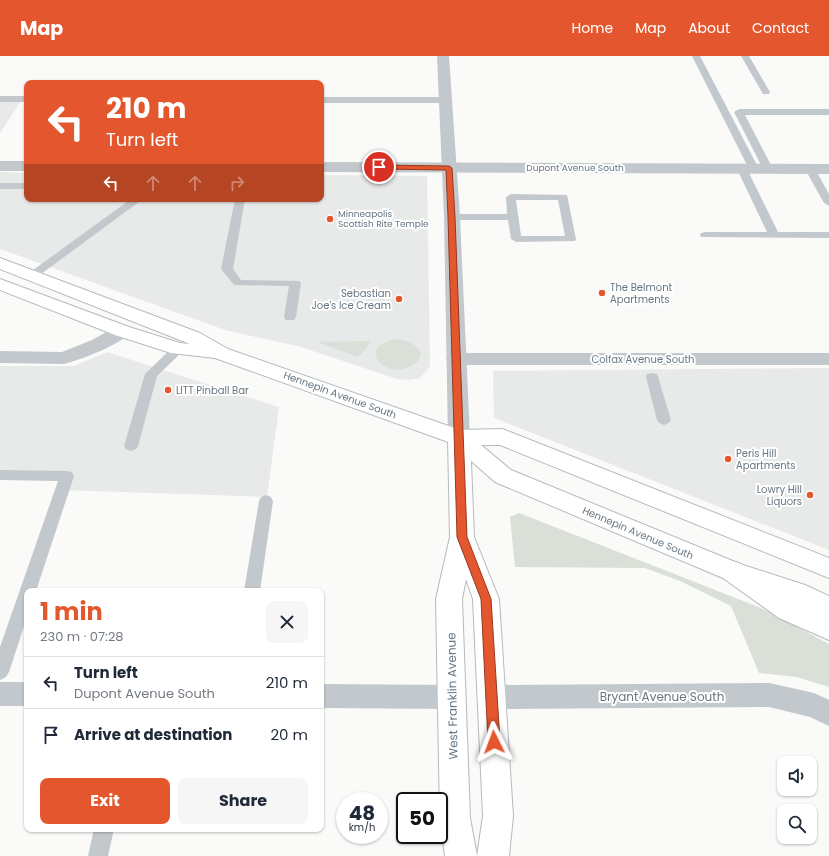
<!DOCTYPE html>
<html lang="en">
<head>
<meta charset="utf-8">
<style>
	:root { --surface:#fff; --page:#f6f6f7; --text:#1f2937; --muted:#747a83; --line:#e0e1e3; --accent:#e4572e }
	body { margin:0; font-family:Poppins,sans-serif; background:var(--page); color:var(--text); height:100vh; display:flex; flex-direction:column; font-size:15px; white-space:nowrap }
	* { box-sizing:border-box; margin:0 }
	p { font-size:13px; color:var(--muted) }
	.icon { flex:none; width:22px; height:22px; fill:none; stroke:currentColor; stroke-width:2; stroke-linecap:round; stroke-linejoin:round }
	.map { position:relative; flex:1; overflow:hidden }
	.side { position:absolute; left:24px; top:532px; width:300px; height:244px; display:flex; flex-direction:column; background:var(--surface); border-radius:8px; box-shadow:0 1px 3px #0004 }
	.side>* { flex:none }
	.hud { position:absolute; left:24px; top:24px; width:300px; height:122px; border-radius:8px; box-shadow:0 1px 3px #0004; background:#e4572e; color:#fff; overflow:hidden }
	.controls { position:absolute; left:777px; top:700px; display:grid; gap:8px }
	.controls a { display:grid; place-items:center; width:40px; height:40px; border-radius:8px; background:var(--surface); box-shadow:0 1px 3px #0004; font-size:20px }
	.speed { position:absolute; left:336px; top:736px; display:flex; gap:8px; font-size:20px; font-weight:700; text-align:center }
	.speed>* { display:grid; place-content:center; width:52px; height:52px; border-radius:50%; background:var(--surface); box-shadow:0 1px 3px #0004; line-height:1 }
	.speed small { font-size:10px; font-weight:400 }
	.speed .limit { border:2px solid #111; border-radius:6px; background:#fff; color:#111 }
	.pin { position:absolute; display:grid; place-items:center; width:34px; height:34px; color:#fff; margin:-17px; border:2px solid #fff; border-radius:50%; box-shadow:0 1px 4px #0007 }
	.me { position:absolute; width:44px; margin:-22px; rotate:357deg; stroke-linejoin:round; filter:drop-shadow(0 0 3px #0008) }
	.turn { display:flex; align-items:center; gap:14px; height:84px; padding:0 16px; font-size:18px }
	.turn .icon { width:52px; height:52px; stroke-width:2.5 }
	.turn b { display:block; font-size:28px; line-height:34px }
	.lanes { display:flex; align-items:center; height:38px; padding:0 16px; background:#0003; justify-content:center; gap:20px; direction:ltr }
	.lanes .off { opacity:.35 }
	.round { display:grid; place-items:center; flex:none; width:42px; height:42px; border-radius:8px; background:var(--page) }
	.overview { display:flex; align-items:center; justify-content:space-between; height:68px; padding:0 16px }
	h1 { font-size:24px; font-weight:700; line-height:30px; color:var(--accent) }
	.primary-button { display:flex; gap:8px; margin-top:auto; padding:8px 16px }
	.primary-button a { flex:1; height:46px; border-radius:8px; background:var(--accent); color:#fff; font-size:16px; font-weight:700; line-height:46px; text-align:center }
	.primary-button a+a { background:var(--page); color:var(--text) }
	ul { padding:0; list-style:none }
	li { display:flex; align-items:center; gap:12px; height:52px; padding:0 16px; border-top:1px solid var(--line) }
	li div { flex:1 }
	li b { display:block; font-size:15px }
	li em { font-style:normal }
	header { display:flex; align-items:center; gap:24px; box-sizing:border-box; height:56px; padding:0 20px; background:var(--accent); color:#fff }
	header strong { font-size:19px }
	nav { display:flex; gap:22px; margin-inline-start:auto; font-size:14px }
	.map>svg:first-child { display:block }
	.built { fill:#e8e9e9 }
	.green { fill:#dadfd7 }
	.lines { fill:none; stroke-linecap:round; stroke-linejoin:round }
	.secondary-casing { stroke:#b3babf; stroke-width:2 }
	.primary-casing { stroke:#b5babe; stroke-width:2 }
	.motorway-casing { stroke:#b4b9bd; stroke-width:2 }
	.service { fill:#c3c8cc; fill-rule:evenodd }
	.minor { fill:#c3c8cc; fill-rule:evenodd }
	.tertiary { fill:#c3c8cc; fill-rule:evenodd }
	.secondary { fill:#fff; fill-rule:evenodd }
	.primary { fill:#fff; fill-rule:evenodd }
	.motorway { fill:#fff; fill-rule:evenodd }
	.route { fill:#e4572e; stroke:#94391e }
	.poi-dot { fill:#e4572e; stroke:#fff; stroke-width:1.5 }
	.labels { text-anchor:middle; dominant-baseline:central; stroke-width:4; stroke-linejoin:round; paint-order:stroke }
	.far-street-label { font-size:9px; fill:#657683; stroke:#fff }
	.far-poi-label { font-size:9px; fill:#657683; stroke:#fff; text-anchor:start }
	.poi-label { font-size:10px; fill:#657683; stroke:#fff; text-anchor:start }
	.street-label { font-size:10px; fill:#657683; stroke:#fff }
	.near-street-label { font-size:12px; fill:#657683; stroke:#fff }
</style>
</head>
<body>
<header>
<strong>Map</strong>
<nav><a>Home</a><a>Map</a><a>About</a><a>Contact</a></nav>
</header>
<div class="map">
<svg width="829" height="800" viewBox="0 0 829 800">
	<rect width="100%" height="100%" fill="#fafaf8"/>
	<g class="built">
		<polygon points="0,45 21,45 0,77"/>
		<polygon points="0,116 27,117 27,143 321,143 321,119 427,120 430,310 420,322 409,324 397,323 301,291 225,274 0,193"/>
		<polygon points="107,296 279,351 267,441 62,434 67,420 0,419 0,310 74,310"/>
		<polygon points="829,312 829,494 494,362 493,315"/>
	</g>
	<g class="green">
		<path d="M 396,283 C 411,284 434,297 411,310 C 386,324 354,291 396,283 Z"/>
		<polygon points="372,285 358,301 318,286"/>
		<polygon points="519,457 761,552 829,588 829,631 797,621 759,617 731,550 680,525 645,512 515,511 510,461"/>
	</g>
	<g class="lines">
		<defs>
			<polygon id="secondary" points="459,374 467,377 470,382 474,481 499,543 513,760 509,800 477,800 483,760 473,543 466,523 462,543 470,762 477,800 445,800 440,762 436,543 450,481 448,382 451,377"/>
			<polygon id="primary" points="0,202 200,277 228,293 460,374 502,373 510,376 829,502 829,522 500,389 481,389 511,414 740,508 805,529 829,540 829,562 788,543 723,522 495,426 451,387 215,302 171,297 115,279 0,234 0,223 129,271 180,287 190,288 0,213"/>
			<polygon id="motorway" points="732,505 741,508 797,546 829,561 829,584 779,562 723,522 720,515 723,508"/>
		</defs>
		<use href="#secondary" class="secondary-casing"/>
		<use href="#primary" class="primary-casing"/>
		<use href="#motorway" class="motorway-casing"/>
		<g class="service">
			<polygon points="692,0 700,0 759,113 757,115 751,115 749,113"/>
			<polygon points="741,0 749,0 770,36 769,38 763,38"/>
			<rect x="0" y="40" width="27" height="6"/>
			<polygon points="321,41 445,41 449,44 445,47 321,47"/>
			<polygon points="739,53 829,53 829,59 745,59 773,113 768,116 763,113 734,56"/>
			<polygon points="742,110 747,113 778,176 829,176 829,182 701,181 700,179 701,177 705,176 767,176 737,113"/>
			<polygon points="810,110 815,113 829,138 829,150 824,147 805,113"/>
			<polygon points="0,127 26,127 27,133 0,133"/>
			<path d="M 511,138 L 567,139 L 576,183 L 575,185 L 516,186 L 511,183 L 508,164 L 452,164 L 447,161 L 452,158 L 507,158 L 506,141 ZM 516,144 L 558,144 L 565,180 L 521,180 Z"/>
			<polygon points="131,143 143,143 37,221 29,221 27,219 29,217"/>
			<polygon points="235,143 245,143 233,213 241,224 299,225 301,227 296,261 294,264 286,264 284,261 289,230 234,229 221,213"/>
			<polygon points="178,289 182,290 184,293 182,296 157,320 138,390 136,393 131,395 126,393 124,390 145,318 174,290"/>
			<polygon points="652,317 657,318 658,321 671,364 669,367 664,369 659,367 657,364 646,321 647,318"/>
			<polygon points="0,414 67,415 72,416 74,420 36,535 27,535 27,561 9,616 6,621 0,624 0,591 58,425 0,424"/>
			<polygon points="266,439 271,441 273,445 260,535 244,535 259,445 261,441"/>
			<polygon points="94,773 114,773 108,800 88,800"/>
		</g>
		<g class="minor">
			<rect x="0" y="105" width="27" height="10"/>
			<polygon points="321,106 829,108 829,118 321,116"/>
			<path d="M 122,269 L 129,271 L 132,275 C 123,288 80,304 64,308 L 0,307 L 0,295 L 62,296 L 92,284 L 115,271 Z"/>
			<polygon points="456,297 829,297 829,309 456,309 449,308 446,303 449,298"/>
			<rect x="0" y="626" width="27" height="24"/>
			<polygon points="769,627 814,637 829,644 829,670 810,661 769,651 491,653 481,650 477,641 481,632 491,629"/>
			<polygon points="321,628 451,629 461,632 465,641 461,650 451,653 321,652"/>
		</g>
		<polygon class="tertiary" points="437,0 449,0 460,161 470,382 467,387 459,390 451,387 448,382 444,161"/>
		<use href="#secondary" class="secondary"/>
		<use href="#primary" class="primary"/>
		<use href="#motorway" class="motorway"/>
	</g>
	<polygon class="route" points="379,109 449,110 452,112 455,161 467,481 491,543 500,686 498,690 494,692 490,690 488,686 481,543 457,481 448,161 446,114 377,113 376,111"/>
	<g class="poi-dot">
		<circle cx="330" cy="163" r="4"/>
		<circle cx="602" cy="237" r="4"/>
		<circle cx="399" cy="243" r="4"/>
		<circle cx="168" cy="334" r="4"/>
		<circle cx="728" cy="403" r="4"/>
		<circle cx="810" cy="439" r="4"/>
	</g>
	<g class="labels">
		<g class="far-street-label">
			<text x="575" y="112">Dupont Avenue South</text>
		</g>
		<g class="far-poi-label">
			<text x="338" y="158">Minneapolis<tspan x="338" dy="10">Scottish Rite Temple</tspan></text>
		</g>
		<g class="poi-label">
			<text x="610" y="231">The Belmont<tspan x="610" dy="12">Apartments</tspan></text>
			<text x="391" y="237" text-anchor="end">Sebastian<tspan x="391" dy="12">Joe's Ice Cream</tspan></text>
			<text x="176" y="334">LITT Pinball Bar</text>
			<text x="736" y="397">Peris Hill<tspan x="736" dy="12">Apartments</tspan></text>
			<text x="802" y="433" text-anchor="end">Lowry Hill<tspan x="802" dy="12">Liquors</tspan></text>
		</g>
		<g class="street-label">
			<text x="643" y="303">Colfax Avenue South</text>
			<text transform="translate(340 339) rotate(20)">Hennepin Avenue South</text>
			<text transform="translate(638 477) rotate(23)">Hennepin Avenue South</text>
		</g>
		<g class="near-street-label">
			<text transform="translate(452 640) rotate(-91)">West Franklin Avenue</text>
			<text x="662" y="640">Bryant Avenue South</text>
		</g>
	</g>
</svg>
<div class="controls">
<a><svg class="icon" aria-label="sound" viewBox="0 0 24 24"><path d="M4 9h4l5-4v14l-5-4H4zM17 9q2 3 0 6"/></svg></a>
<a><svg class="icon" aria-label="search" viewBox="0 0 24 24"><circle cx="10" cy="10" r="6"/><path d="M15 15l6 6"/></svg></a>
</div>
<div class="speed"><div>48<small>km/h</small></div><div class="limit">50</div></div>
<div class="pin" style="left:379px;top:111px;background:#d93025"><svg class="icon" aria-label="arrive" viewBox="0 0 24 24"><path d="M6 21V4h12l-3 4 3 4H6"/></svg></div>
<svg class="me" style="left:494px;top:686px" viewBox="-20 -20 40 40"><path d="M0-17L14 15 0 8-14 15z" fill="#e4572e" stroke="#fff" stroke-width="4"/></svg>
<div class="hud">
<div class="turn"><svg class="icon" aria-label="left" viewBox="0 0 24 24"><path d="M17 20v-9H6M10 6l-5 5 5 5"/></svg><div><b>210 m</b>Turn left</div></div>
<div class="lanes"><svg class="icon" aria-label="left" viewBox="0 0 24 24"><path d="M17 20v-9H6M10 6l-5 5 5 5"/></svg><svg class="icon off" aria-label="ahead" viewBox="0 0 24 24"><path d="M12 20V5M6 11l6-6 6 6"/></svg><svg class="icon off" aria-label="ahead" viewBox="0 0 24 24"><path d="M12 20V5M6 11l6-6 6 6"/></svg><svg class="icon off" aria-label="right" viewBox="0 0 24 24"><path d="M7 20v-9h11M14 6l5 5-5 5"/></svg></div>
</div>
<section class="side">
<div class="overview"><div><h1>1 min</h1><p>230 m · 07:28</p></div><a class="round"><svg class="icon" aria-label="close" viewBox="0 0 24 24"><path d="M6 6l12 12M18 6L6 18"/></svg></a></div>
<ul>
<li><svg class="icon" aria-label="left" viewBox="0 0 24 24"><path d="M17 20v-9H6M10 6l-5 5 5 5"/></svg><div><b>Turn left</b><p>Dupont Avenue South</p></div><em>210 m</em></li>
<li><svg class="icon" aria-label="arrive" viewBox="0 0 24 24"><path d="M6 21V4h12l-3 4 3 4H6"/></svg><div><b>Arrive at destination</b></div><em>20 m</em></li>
</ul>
<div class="primary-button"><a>Exit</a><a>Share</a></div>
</section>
</div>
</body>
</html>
